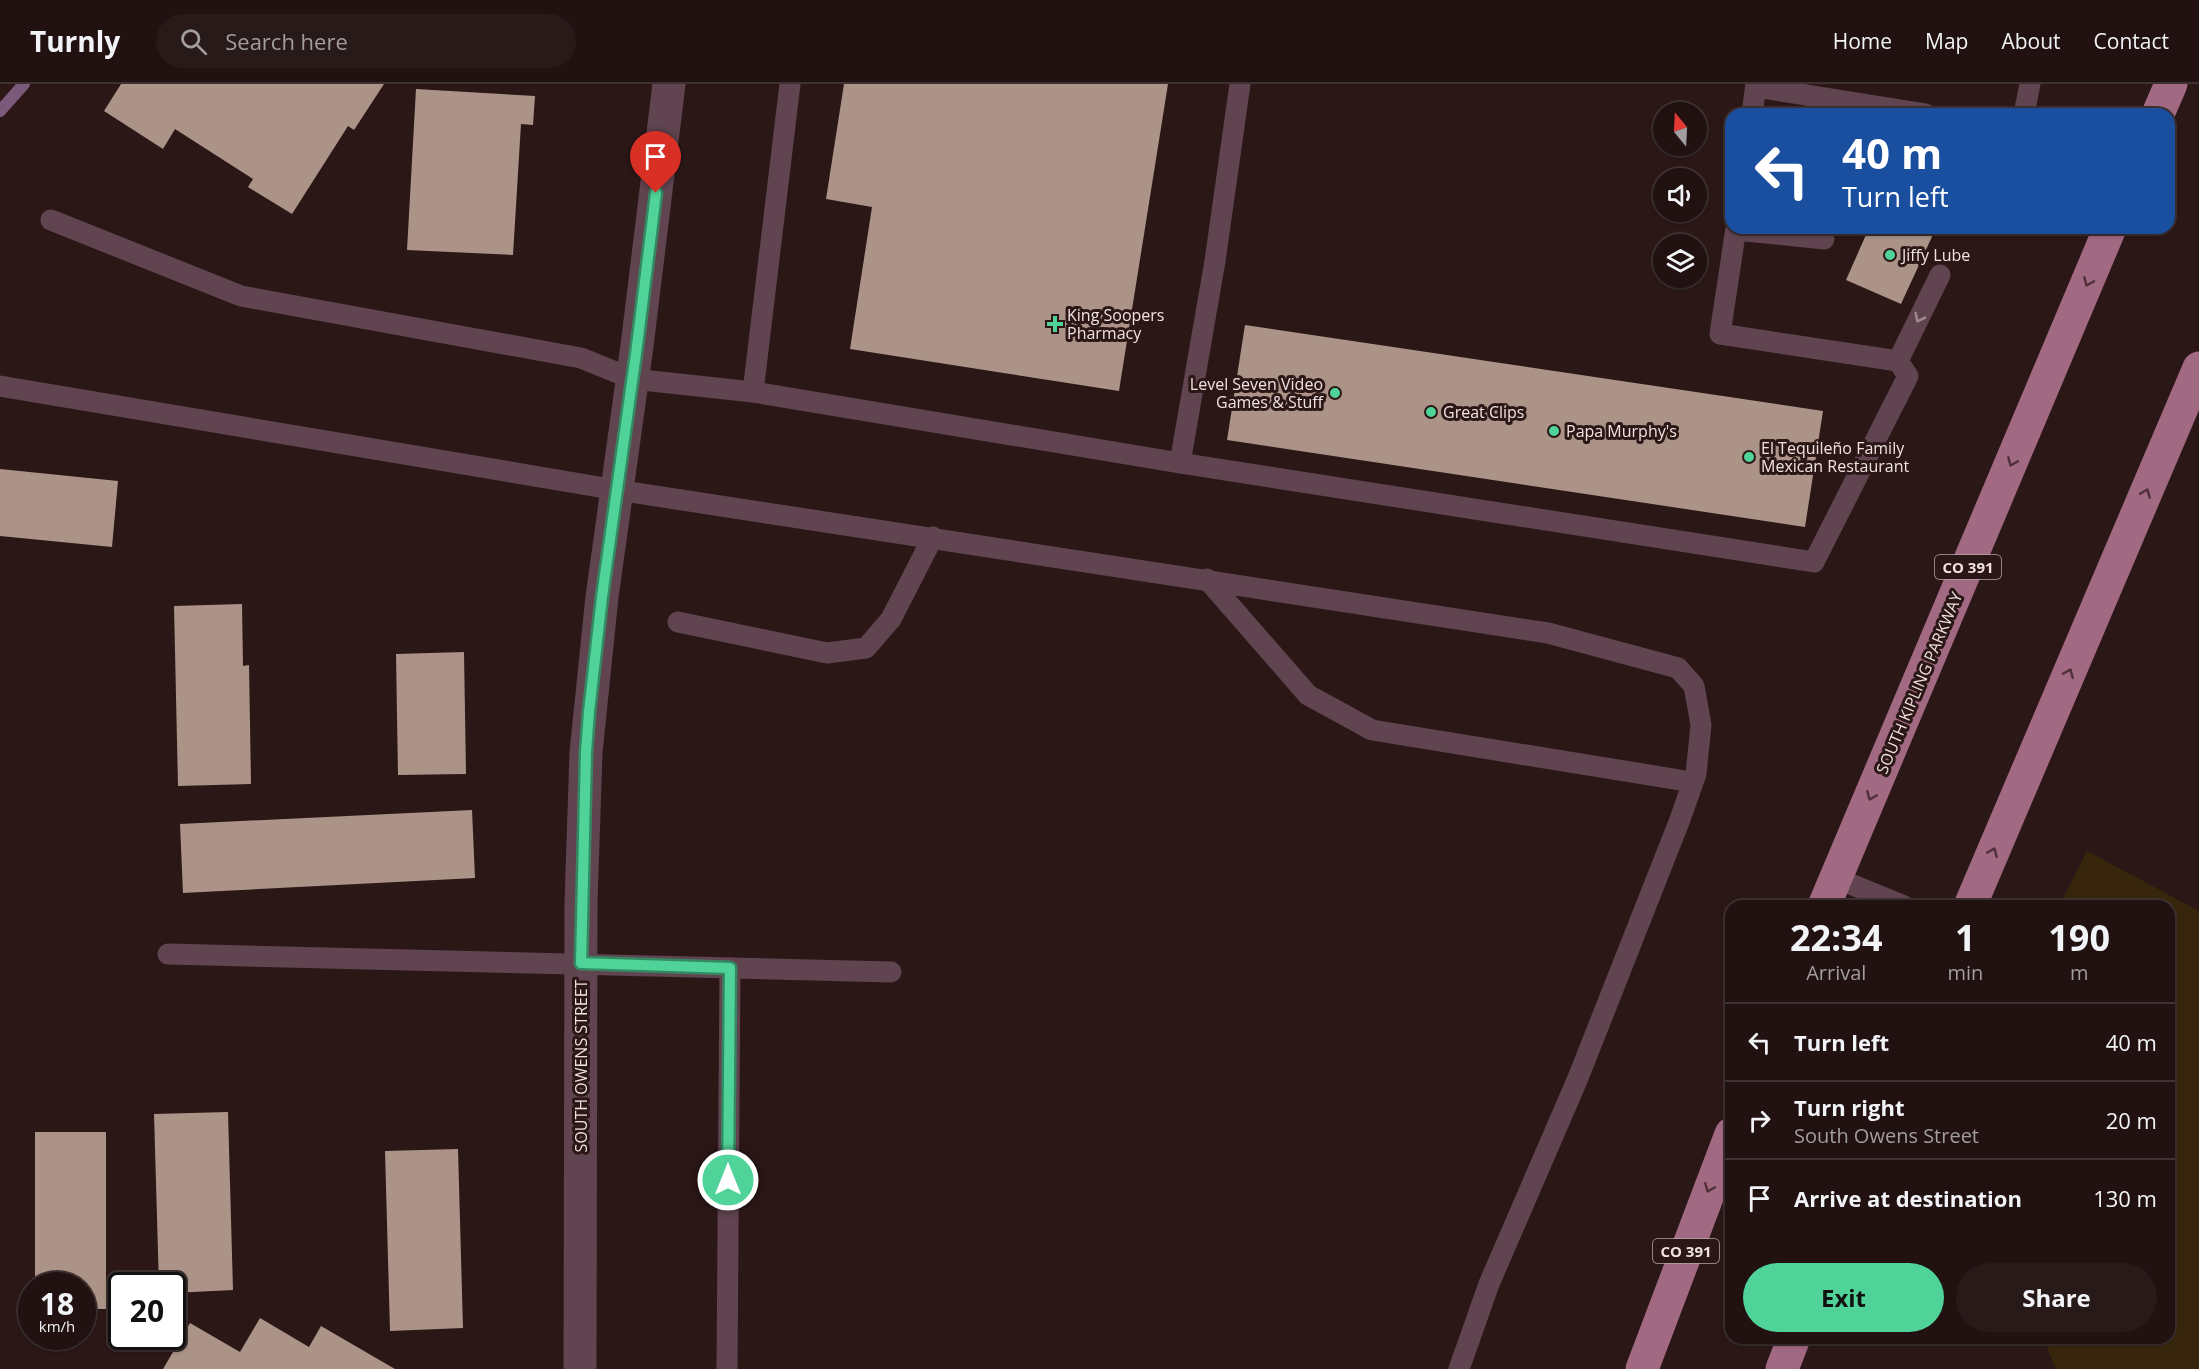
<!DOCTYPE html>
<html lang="en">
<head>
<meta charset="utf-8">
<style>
	:root { --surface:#211111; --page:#291a1a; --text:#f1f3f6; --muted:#a29d9f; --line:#3e3131; --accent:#50d398 }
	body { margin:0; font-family:"Open Sans",sans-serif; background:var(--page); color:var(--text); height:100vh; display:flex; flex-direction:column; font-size:22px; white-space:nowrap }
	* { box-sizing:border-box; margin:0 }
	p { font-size:20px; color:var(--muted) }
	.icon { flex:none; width:33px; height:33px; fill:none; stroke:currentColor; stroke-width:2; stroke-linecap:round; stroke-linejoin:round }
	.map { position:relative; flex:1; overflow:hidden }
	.panel { position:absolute; left:1725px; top:816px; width:450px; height:444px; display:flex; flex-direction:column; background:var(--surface); border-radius:18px; box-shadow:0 2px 4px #0004,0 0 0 2px var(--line) }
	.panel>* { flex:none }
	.hud { position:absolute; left:1725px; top:24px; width:450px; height:126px; border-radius:18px; box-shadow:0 2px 4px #0004,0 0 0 2px var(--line); background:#1a4fa0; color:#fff; overflow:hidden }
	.needle { width:39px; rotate:342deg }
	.fabs { position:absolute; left:1653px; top:18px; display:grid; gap:12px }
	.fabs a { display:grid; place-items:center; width:54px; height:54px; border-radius:50%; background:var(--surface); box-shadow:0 2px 4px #0004,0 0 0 2px var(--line); font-size:30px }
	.speed { position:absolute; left:18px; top:1188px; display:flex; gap:12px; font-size:30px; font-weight:700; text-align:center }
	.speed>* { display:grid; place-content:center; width:78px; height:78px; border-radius:50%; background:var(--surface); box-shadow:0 2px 4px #0004,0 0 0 2px var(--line); line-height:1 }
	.speed small { font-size:15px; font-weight:400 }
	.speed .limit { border:3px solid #111; border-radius:9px; background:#fff; color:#111 }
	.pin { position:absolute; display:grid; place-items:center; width:51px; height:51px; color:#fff; margin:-62px -26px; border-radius:50% 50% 50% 0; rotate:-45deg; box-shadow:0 0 6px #0007 }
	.pin .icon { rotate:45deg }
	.me { position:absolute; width:66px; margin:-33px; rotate:0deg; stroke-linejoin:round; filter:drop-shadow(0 0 4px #0008) }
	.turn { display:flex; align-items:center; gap:21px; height:126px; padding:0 18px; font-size:27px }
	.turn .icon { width:78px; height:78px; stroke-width:2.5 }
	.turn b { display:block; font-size:42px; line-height:51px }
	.eta { display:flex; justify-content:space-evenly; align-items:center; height:102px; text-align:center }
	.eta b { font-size:36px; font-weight:700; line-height:42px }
	.button { display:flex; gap:12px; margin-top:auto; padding:12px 18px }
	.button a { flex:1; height:69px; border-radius:36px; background:var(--accent); color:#111; font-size:24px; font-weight:700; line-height:69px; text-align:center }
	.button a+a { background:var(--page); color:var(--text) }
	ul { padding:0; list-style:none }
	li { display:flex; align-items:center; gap:18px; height:78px; padding:0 18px; border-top:2px solid var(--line) }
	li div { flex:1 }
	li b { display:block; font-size:22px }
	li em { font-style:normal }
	header { display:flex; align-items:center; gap:36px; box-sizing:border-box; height:84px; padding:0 30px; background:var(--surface); border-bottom:2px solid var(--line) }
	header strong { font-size:28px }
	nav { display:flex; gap:33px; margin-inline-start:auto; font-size:21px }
	.search { width:420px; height:54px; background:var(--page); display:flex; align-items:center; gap:15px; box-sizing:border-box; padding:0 21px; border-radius:33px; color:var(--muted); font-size:22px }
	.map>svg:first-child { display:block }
	.green { fill:#37260b }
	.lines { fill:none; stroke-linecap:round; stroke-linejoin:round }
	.stream { stroke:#7b597a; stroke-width:12 }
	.building { fill:#ab9387 }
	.lane { stroke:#604450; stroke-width:21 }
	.street { stroke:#604450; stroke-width:33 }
	.primary { stroke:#a26982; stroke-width:33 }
	.oneway { stroke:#4f3037 }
	.oneway2 { stroke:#a18b92 }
	.route-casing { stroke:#348963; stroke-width:15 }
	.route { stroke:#50d398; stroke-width:10 }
	.poi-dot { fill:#50d398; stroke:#2c1717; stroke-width:2 }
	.labels { text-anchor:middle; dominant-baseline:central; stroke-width:6; stroke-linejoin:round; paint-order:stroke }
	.shield { fill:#2c1717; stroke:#b6a5a5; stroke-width:1.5 }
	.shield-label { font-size:15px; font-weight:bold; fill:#f1e2e2 }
	.poi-label { font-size:16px; fill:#f1e2e2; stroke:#2c1717; text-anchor:start }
	.street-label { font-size:16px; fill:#f1e2e2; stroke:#2c1717 }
</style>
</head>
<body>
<header>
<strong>Turnly</strong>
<div class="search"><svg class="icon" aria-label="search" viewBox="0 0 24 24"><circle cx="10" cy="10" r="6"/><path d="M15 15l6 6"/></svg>Search here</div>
<nav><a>Home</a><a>Map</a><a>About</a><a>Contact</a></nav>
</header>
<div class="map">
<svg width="2199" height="1285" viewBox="0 0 2199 1285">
	<rect width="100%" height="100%" fill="#2c1717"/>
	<polygon class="green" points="2087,767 2199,827 2199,1285 2056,1285 2043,1254 2169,1254 2169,822 2059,822"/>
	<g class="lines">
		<polyline class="stream" points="0,27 24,0"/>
	</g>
	<g class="building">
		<polygon points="121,0 384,0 354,46 348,42 292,130 248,103 253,95 175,45 163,65 104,27"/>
		<polygon points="844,0 1168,0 1119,307 850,265 872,123 826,115"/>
		<polygon points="416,5 535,12 533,41 521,40 513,171 407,166"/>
		<polygon points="1869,144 1936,144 1901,220 1846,196"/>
		<polygon points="1245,241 1823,327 1805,443 1227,356"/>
		<polygon points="0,385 118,397 112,463 0,452"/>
		<polygon points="242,520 243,582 249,581 251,700 178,702 174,522"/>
		<polygon points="464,568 466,690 398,691 396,570"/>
		<polygon points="472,726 475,794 183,809 180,740"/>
		<polygon points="228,1028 233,1206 172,1209 172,1202 159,1202 154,1030"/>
		<polygon points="35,1048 106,1048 106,1225 82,1225 82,1202 35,1202"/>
		<polygon points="458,1065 463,1244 390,1247 385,1067"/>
		<polygon points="260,1234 309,1263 321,1242 395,1285 163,1285 190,1239 240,1268"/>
	</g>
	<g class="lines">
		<g class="lane">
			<polyline points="1756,3 1926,30"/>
			<polyline points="1752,30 1756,0"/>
			<polyline points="2024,30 2030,0"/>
			<polyline points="51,136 241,212 581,274 633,295 753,308 1180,379 1814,478 1908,292 1898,277 1720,250 1736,144"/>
			<polyline points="1736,146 1824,155"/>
			<polyline points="1898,277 1940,191"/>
			<polyline points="0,302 617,406 1548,549 1678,584 1694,602 1701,641 1696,690 1679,738 1578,994 1489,1200 1459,1285"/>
			<polyline points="753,308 790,0"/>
			<polyline points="1180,379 1215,177 1240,0"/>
			<polyline points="1207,495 1308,611 1372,646 1692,698"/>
			<polyline points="678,538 827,569 866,564 891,535 933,453"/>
			<polyline points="1836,794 1904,822"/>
			<polyline points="168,870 891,888"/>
			<polyline points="727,1285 730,884"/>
		</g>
		<polyline class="street" points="580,1285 581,819 586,668 602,513 637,262 669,0"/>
		<g class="primary">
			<polyline points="2158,30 2171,0"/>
			<polyline points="1824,822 2110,144"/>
			<polyline points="1970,822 2199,284"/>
			<polyline points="1642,1285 1731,1050"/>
			<polyline points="1782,1285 1794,1254"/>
		</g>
	</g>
	<defs><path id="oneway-chevron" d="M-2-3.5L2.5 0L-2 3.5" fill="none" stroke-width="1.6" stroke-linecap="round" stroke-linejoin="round" transform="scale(1.5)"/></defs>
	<g class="oneway">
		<use href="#oneway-chevron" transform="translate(2088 198) rotate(113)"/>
		<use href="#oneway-chevron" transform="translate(2012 378) rotate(113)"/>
		<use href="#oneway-chevron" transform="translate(2146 409) rotate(-67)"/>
		<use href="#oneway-chevron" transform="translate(2069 589) rotate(-67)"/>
		<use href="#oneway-chevron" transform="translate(1871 712) rotate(113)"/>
		<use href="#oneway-chevron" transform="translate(1993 768) rotate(-67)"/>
		<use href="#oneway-chevron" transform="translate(1709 1104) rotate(112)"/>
	</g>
	<use class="oneway2" href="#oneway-chevron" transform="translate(1919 234) rotate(116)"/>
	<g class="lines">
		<defs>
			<polyline id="route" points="656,109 637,262 602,513 589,628 586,668 581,879 730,884 728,1096"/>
		</defs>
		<use href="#route" class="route-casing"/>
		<use href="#route" class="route"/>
	</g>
	<g class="poi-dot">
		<circle cx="1890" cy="171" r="6"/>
		<path d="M1052 231h6v6h6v6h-6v6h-6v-6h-6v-6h6z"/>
		<circle cx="1335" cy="309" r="6"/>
		<circle cx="1431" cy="328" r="6"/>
		<circle cx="1554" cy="347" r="6"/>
		<circle cx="1749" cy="373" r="6"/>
	</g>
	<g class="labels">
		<g class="shield">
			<rect x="1935" y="471" width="66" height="24" rx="4.5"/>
			<rect x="1653" y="1155" width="66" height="24" rx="4.5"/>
		</g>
		<g class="shield-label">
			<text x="1968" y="483">CO 391</text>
			<text x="1686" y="1167">CO 391</text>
		</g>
		<g class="poi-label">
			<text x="1902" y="171">Jiffy Lube</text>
			<text x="1067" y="231">King Soopers<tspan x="1067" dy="18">Pharmacy</tspan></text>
			<text x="1323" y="300" text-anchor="end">Level Seven Video<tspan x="1323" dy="18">Games &amp; Stuff</tspan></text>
			<text x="1443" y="328">Great Clips</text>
			<text x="1566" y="347">Papa Murphy's</text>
			<text x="1761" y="364">El Tequileño Family<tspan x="1761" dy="18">Mexican Restaurant</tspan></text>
		</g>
		<g class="street-label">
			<text transform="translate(1919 599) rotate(-67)">SOUTH KIPLING PARKWAY</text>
			<text transform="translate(581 982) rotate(-90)">SOUTH OWENS STREET</text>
		</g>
	</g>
</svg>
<div class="fabs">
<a><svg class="needle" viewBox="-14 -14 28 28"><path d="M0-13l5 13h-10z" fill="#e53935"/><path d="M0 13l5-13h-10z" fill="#a29d9f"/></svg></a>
<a><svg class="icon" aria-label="sound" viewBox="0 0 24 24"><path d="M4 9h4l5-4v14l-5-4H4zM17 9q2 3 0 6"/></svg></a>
<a><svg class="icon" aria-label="layers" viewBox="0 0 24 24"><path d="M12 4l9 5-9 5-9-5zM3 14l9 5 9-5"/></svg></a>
</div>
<div class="speed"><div>18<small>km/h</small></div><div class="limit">20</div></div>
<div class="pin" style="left:656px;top:109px;background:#d93025"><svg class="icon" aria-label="arrive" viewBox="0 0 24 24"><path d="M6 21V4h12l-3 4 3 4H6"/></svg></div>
<svg class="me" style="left:728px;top:1096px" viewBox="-20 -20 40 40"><circle r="17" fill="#50d398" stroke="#fff" stroke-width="3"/><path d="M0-11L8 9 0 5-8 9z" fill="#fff"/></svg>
<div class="hud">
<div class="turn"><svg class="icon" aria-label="left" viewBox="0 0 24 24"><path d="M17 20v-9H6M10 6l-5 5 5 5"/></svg><div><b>40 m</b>Turn left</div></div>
</div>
<section class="panel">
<div class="eta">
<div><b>22:34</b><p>Arrival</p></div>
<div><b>1</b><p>min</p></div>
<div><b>190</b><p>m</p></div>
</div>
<ul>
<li><svg class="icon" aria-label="left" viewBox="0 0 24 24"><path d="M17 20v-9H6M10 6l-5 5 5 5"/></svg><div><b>Turn left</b></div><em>40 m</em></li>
<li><svg class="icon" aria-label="right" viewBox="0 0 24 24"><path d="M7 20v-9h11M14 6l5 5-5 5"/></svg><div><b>Turn right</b><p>South Owens Street</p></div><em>20 m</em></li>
<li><svg class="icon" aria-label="arrive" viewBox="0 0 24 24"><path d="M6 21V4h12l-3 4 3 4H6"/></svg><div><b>Arrive at destination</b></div><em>130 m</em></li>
</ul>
<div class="button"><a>Exit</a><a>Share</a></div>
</section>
</div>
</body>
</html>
